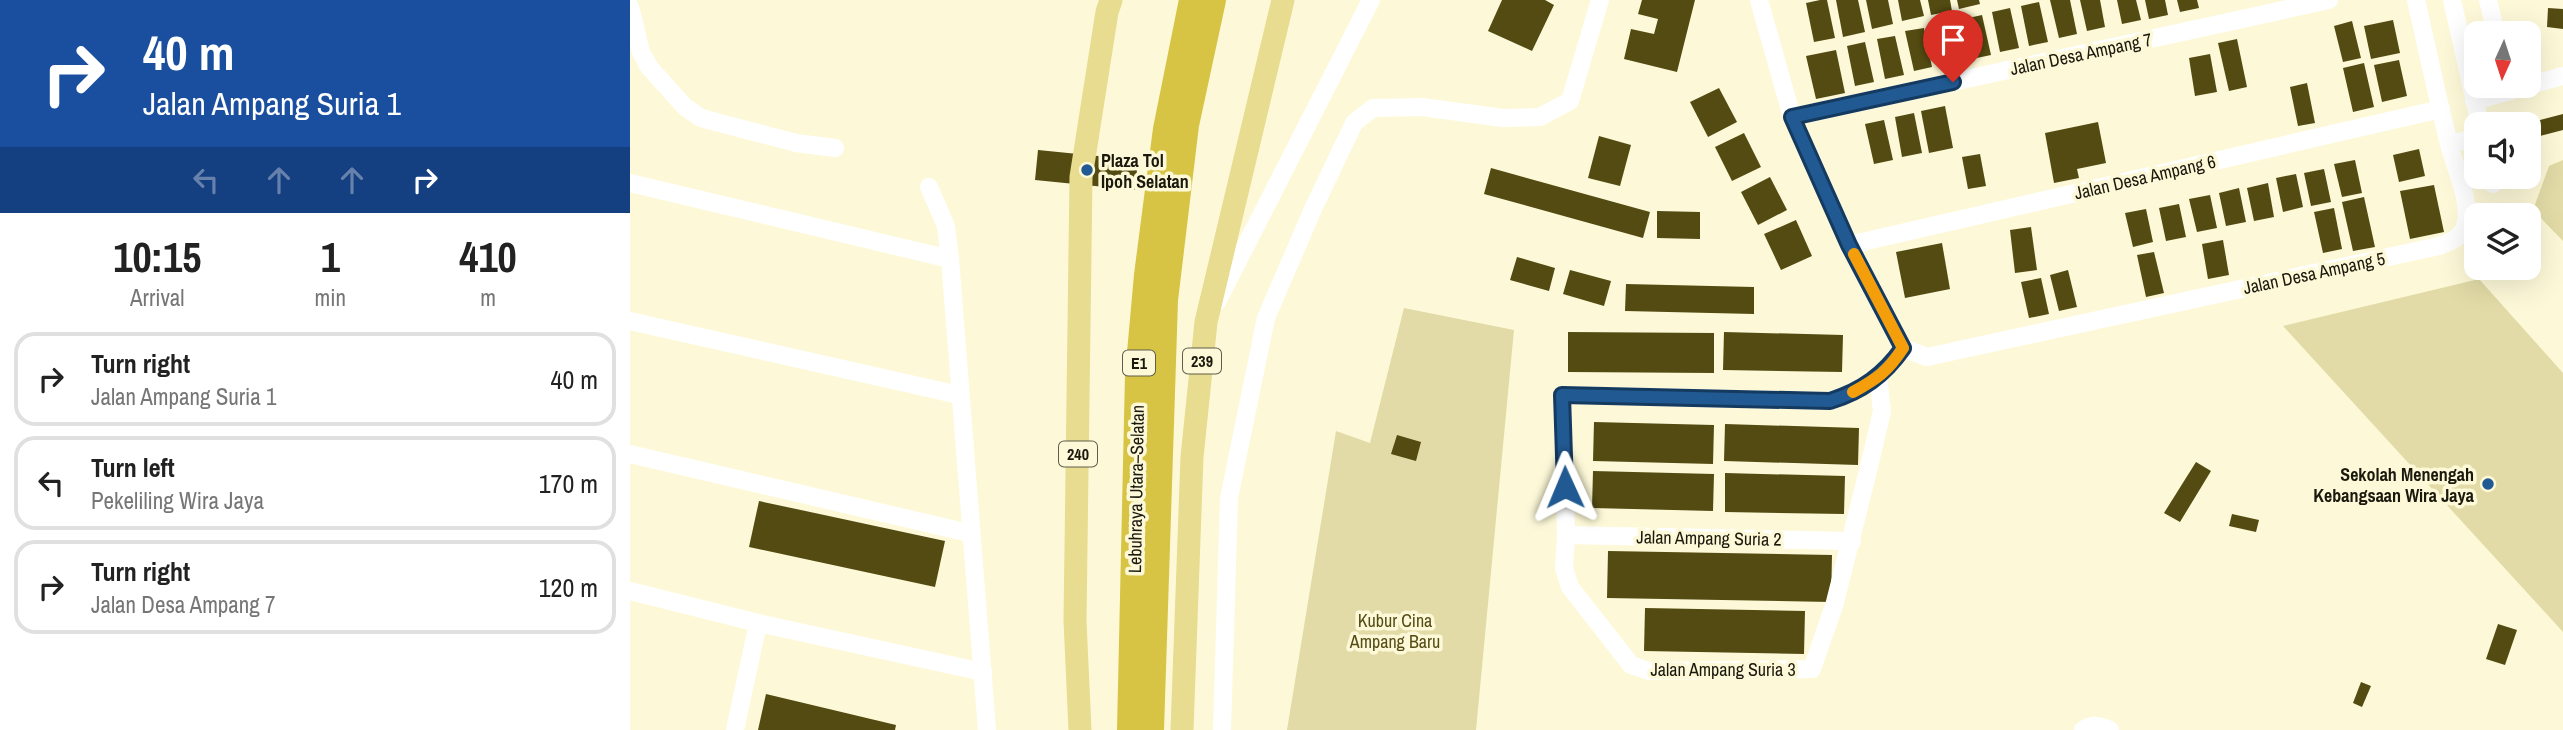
<!DOCTYPE html>
<html lang="en">
<head>
<meta charset="utf-8">
<style>
	:root { --surface:#fff; --page:#f2f2f2; --text:#222; --muted:#767676; --line:#e0e0e0 }
	body { margin:0; font-family:"Archivo Narrow",sans-serif; background:var(--page); color:var(--text); height:100vh; display:flex; flex-direction:column; font-size:26px; white-space:nowrap }
	* { box-sizing:border-box; margin:0 }
	p { font-size:23px; color:var(--muted) }
	.icon { flex:none; width:38px; height:38px; fill:none; stroke:currentColor; stroke-width:2; stroke-linecap:round; stroke-linejoin:round }
	.map { position:relative; flex:1; overflow:hidden }
	.side { display:flex; flex-direction:column; background:var(--surface); width:630px }
	.side>* { flex:none }
	.top-card { background:#1a4fa0; color:#fff; overflow:hidden }
	.needle { width:46px; rotate:183deg }
	.tools { position:absolute; left:1834px; top:21px; display:grid; gap:14px }
	.tools a { display:grid; place-items:center; width:77px; height:77px; border-radius:14px; background:var(--surface); box-shadow:0 7px 28px #0002; font-size:35px }
	.pin { position:absolute; display:grid; place-items:center; width:60px; height:60px; color:#fff; margin:-72px -30px; border-radius:50% 50% 50% 0; rotate:-45deg; box-shadow:0 0 7px #0007 }
	.pin .icon { rotate:45deg }
	.me { position:absolute; width:77px; margin:-38px; rotate:359deg; stroke-linejoin:round; filter:drop-shadow(0 0 5px #0008) }
	.turn { display:flex; align-items:center; gap:24px; height:147px; padding:0 28px; font-size:32px }
	.turn .icon { width:91px; height:91px; stroke-width:2.5 }
	.turn b { display:block; font-size:49px; line-height:60px }
	.lanes { display:flex; align-items:center; height:66px; padding:0 28px; background:#0003; justify-content:center; gap:35px; direction:ltr }
	.lanes .off { opacity:.35 }
	.eta { display:flex; justify-content:space-evenly; align-items:center; height:119px; text-align:center }
	.eta b { font-size:42px; font-weight:700; line-height:49px }
	ul { padding:0; list-style:none }
	li { display:flex; align-items:center; gap:21px; height:94px; margin:0 14px 10px; padding:0 14px; border:4px solid var(--line); border-radius:21px }
	li div { flex:1 }
	li b { display:block; font-size:26px }
	li em { font-style:normal }
	main { display:flex; flex:1; min-height:0 }
	.map>svg:first-child { display:block }
	.green { fill:#e2dba7 }
	.building { fill:#534b11 }
	.lines { fill:none; stroke-linecap:round; stroke-linejoin:round }
	.minor { stroke:#fff; stroke-width:18 }
	.major { stroke:#e7dc8f; stroke-width:23 }
	.highway { stroke:#d7c444; stroke-width:26 }
	.route-casing { stroke:#153a5f; stroke-width:18 }
	.route { stroke:#215a92; stroke-width:12 }
	.slow { stroke:#f59e0b; stroke-width:12 }
	.poi-dot { fill:#215a92; stroke:#fdf9d8; stroke-width:2.5 }
	.labels { text-anchor:middle; dominant-baseline:central; stroke-width:7; stroke-linejoin:round; paint-order:stroke }
	.shield { fill:#fdf9d8; stroke:#5f5c4b; stroke-width:2 }
	.shield-label { font-size:16px; font-weight:bold; fill:#1b190e }
	.street-label { font-size:18px; fill:#1b190e; stroke:#fdf9d8 }
	.poi-label { font-size:18px; font-weight:bold; fill:#1b190e; stroke:#fdf9d8; text-anchor:start }
	.park-label { font-size:18px; fill:#554d15; stroke:#fdf9d8 }
</style>
</head>
<body>
<main>
<section class="side">
<div class="top-card">
<div class="turn"><svg class="icon" aria-label="right" viewBox="0 0 24 24"><path d="M7 20v-9h11M14 6l5 5-5 5"/></svg><div><b>40 m</b>Jalan Ampang Suria 1</div></div>
<div class="lanes"><svg class="icon off" aria-label="left" viewBox="0 0 24 24"><path d="M17 20v-9H6M10 6l-5 5 5 5"/></svg><svg class="icon off" aria-label="ahead" viewBox="0 0 24 24"><path d="M12 20V5M6 11l6-6 6 6"/></svg><svg class="icon off" aria-label="ahead" viewBox="0 0 24 24"><path d="M12 20V5M6 11l6-6 6 6"/></svg><svg class="icon" aria-label="right" viewBox="0 0 24 24"><path d="M7 20v-9h11M14 6l5 5-5 5"/></svg></div>
</div>
<div class="eta">
<div><b>10:15</b><p>Arrival</p></div>
<div><b>1</b><p>min</p></div>
<div><b>410</b><p>m</p></div>
</div>
<ul>
<li><svg class="icon" aria-label="right" viewBox="0 0 24 24"><path d="M7 20v-9h11M14 6l5 5-5 5"/></svg><div><b>Turn right</b><p>Jalan Ampang Suria 1</p></div><em>40 m</em></li>
<li><svg class="icon" aria-label="left" viewBox="0 0 24 24"><path d="M17 20v-9H6M10 6l-5 5 5 5"/></svg><div><b>Turn left</b><p>Pekeliling Wira Jaya</p></div><em>170 m</em></li>
<li><svg class="icon" aria-label="right" viewBox="0 0 24 24"><path d="M7 20v-9h11M14 6l5 5-5 5"/></svg><div><b>Turn right</b><p>Jalan Desa Ampang 7</p></div><em>120 m</em></li>
</ul>
</section>
<div class="map">
<svg width="1933" height="730" viewBox="0 0 1933 730">
	<rect width="100%" height="100%" fill="#fdf9d8"/>
	<g class="green">
		<polygon points="1933,160 1933,241 1903,210 1919,166"/>
		<polygon points="1849,279 1933,373 1933,632 1653,326"/>
		<polygon points="774,308 884,330 846,730 657,730 706,431 740,443"/>
	</g>
	<g class="building">
		<polygon points="872,0 915,0 924,5 902,51 858,31"/>
		<polygon points="1012,0 1065,0 1047,72 994,59 1001,29 1024,34 1028,19 1008,14"/>
		<polygon points="1190,0 1197,0 1205,38 1184,42 1176,3"/>
		<polygon points="1206,0 1228,0 1235,32 1213,37"/>
		<polygon points="1236,0 1258,0 1263,24 1242,29"/>
		<polygon points="1268,0 1290,0 1294,16 1272,21"/>
		<polygon points="1298,0 1320,0 1322,11 1301,15"/>
		<polygon points="1327,0 1349,0 1350,4 1329,9"/>
		<polygon points="1420,0 1440,0 1447,34 1429,38"/>
		<polygon points="1450,0 1470,0 1475,27 1457,31"/>
		<polygon points="1487,0 1506,0 1511,20 1492,24"/>
		<polygon points="1515,0 1535,0 1538,15 1519,19"/>
		<polygon points="1547,0 1567,0 1569,8 1550,12"/>
		<polygon points="1409,2 1418,42 1399,46 1391,6"/>
		<polygon points="1380,8 1389,48 1370,52 1362,12"/>
		<polygon points="1918,8 1933,9 1933,29 1917,27"/>
		<polygon points="1352,15 1361,55 1342,59 1334,19"/>
		<polygon points="1763,20 1770,53 1741,59 1734,26"/>
		<polygon points="1324,21 1333,61 1314,65 1305,25"/>
		<polygon points="1722,21 1731,58 1713,62 1704,26"/>
		<polygon points="1294,28 1302,67 1284,71 1275,31"/>
		<polygon points="1265,36 1274,75 1255,79 1247,39"/>
		<polygon points="1607,39 1617,87 1599,91 1588,43"/>
		<polygon points="1235,42 1244,82 1225,86 1217,46"/>
		<polygon points="1206,50 1215,93 1186,99 1176,56"/>
		<polygon points="1580,54 1587,92 1565,96 1559,58"/>
		<polygon points="1769,60 1777,96 1752,102 1744,65"/>
		<polygon points="1734,63 1744,107 1723,112 1713,68"/>
		<polygon points="1677,83 1685,123 1668,126 1660,87"/>
		<polygon points="1089,88 1107,122 1078,137 1060,102"/>
		<polygon points="1315,106 1323,148 1299,153 1291,111"/>
		<polygon points="1284,113 1292,153 1272,157 1265,117"/>
		<polygon points="1933,114 1933,130 1910,136 1906,121"/>
		<polygon points="1254,120 1263,160 1244,164 1235,124"/>
		<polygon points="1468,122 1476,163 1447,169 1449,178 1424,183 1415,133"/>
		<polygon points="1114,133 1131,167 1102,181 1085,147"/>
		<polygon points="969,136 1001,145 990,186 958,178"/>
		<polygon points="1789,149 1795,176 1769,182 1763,155"/>
		<polygon points="408,150 508,160 505,190 405,180"/>
		<polygon points="1350,154 1356,186 1338,189 1332,157"/>
		<polygon points="1725,160 1732,193 1712,197 1704,164"/>
		<polygon points="861,168 1020,212 1013,238 854,194"/>
		<polygon points="1694,169 1701,202 1681,206 1674,173"/>
		<polygon points="1666,174 1673,207 1653,212 1646,178"/>
		<polygon points="1140,177 1157,210 1128,225 1111,192"/>
		<polygon points="1638,183 1644,217 1624,221 1617,188"/>
		<polygon points="1804,185 1814,232 1780,239 1770,191"/>
		<polygon points="1609,188 1616,222 1596,226 1589,193"/>
		<polygon points="1580,195 1587,228 1567,232 1559,199"/>
		<polygon points="1734,197 1745,247 1723,251 1712,202"/>
		<polygon points="1549,204 1556,237 1536,241 1529,208"/>
		<polygon points="1704,208 1712,249 1693,253 1684,212"/>
		<polygon points="1516,209 1523,242 1503,247 1495,213"/>
		<polygon points="1027,211 1070,212 1070,239 1027,238"/>
		<polygon points="1166,220 1182,256 1151,270 1134,234"/>
		<polygon points="1401,227 1407,270 1385,273 1380,230"/>
		<polygon points="1593,240 1599,275 1578,279 1572,244"/>
		<polygon points="1312,243 1320,289 1275,298 1266,252"/>
		<polygon points="1524,252 1534,293 1516,297 1507,255"/>
		<polygon points="887,257 925,268 919,291 880,280"/>
		<polygon points="940,270 981,281 974,306 933,294"/>
		<polygon points="1438,270 1447,307 1429,311 1420,275"/>
		<polygon points="1411,278 1419,314 1399,318 1391,282"/>
		<polygon points="996,284 1124,287 1124,314 995,311"/>
		<polygon points="938,332 1084,333 1084,373 938,372"/>
		<polygon points="1094,332 1213,335 1212,372 1093,370"/>
		<polygon points="964,422 1084,425 1083,464 963,461"/>
		<polygon points="1095,424 1229,428 1228,465 1094,461"/>
		<polygon points="767,435 791,442 786,461 761,454"/>
		<polygon points="1566,462 1581,471 1550,522 1534,513"/>
		<polygon points="963,471 1084,474 1083,511 962,508"/>
		<polygon points="1095,473 1215,476 1214,514 1095,512"/>
		<polygon points="129,501 315,541 305,587 119,547"/>
		<polygon points="1602,514 1629,520 1626,532 1599,526"/>
		<polygon points="978,551 1202,555 1201,602 977,598"/>
		<polygon points="1015,608 1175,611 1174,654 1014,651"/>
		<polygon points="1868,624 1887,630 1875,665 1856,659"/>
		<polygon points="1731,682 1741,686 1732,707 1723,703"/>
		<polygon points="136,694 266,725 265,730 128,730"/>
	</g>
	<g class="lines">
		<g class="minor">
			<path d="M 1129,0 L 1162,117 L 1219,245 L 1273,348 L 1297,357 L 1809,246 C 1821,242 1833,237 1836,223 C 1841,201 1824,165 1819,144 C 1807,96 1797,48 1786,0"/>
			<polyline points="1822,0 1850,124"/>
			<polyline points="1858,0 1866,33"/>
			<polyline points="0,7 11,52 19,67 55,107 71,118 166,143 205,148"/>
			<polyline points="1844,101 1933,76"/>
			<polyline points="1162,117 1699,0"/>
			<polyline points="1819,144 1846,138"/>
			<polyline points="1861,177 1863,184"/>
			<polyline points="0,183 320,259"/>
			<polyline points="299,187 316,226 320,259 357,730"/>
			<polyline points="1219,245 1811,109"/>
			<polyline points="587,302 741,0"/>
			<polyline points="0,321 329,395"/>
			<path d="M 1248,378 L 1252,411 L 1238,471 L 1204,606 L 1182,669 L 1019,671 L 1001,665 L 940,587 L 934,568 L 936,535 L 932,395 L 1200,401 C 1232,391 1254,375 1273,348"/>
			<polyline points="0,454 339,533"/>
			<polyline points="936,535 1222,541"/>
			<polyline points="0,591 128,623 353,672"/>
			<polyline points="105,730 128,623"/>
			<polyline points="592,730 599,498 636,318 683,209 724,123 743,108 792,107 873,118 910,117 940,101 970,0"/>
			<path d="M 1453,730 C 1463,724 1469,725 1480,730"/>
		</g>
		<g class="major">
			<polyline points="450,730 445,621 451,177 477,12 481,0"/>
			<polyline points="552,730 562,457 576,322 653,0"/>
		</g>
		<g class="highway">
			<polyline points="500,730 508,375 517,275 536,129 562,0"/>
			<polyline points="521,730 535,300 556,125 583,0"/>
		</g>
	</g>
	<g class="lines">
		<defs>
			<path id="route" d="M 935,487 L 932,395 L 1200,401 C 1232,391 1254,375 1273,348 L 1219,245 L 1162,117 L 1323,82"/>
		</defs>
		<use href="#route" class="route-casing"/>
		<use href="#route" class="route"/>
		<path class="slow" d="M 1223,392 C 1247,379 1258,371 1273,348 L 1224,254"/>
	</g>
	<g class="poi-dot">
		<circle cx="457" cy="170" r="7"/>
		<circle cx="1858" cy="484" r="7"/>
	</g>
	<g class="labels">
		<g class="shield">
			<rect x="553" y="348.5" width="38" height="25" rx="5"/>
			<rect x="493" y="350.5" width="32" height="25" rx="5"/>
			<rect x="429" y="441.5" width="38" height="25" rx="5"/>
		</g>
		<g class="shield-label">
			<text x="572" y="361">239</text>
			<text x="509" y="363">E1</text>
			<text x="448" y="454">240</text>
		</g>
		<g class="street-label">
			<text transform="translate(1451 54) rotate(-12)">Jalan Desa Ampang 7</text>
			<text transform="translate(1515 177) rotate(-13)">Jalan Desa Ampang 6</text>
			<text transform="translate(1684 273) rotate(-12)">Jalan Desa Ampang 5</text>
			<text transform="translate(506 489) rotate(-89)">Lebuhraya Utara–Selatan</text>
			<text transform="translate(1079 538) rotate(1)">Jalan Ampang Suria 2</text>
			<text x="1093" y="669">Jalan Ampang Suria 3</text>
		</g>
		<g class="poi-label">
			<text x="471" y="160">Plaza Tol<tspan x="471" dy="21">Ipoh Selatan</tspan></text>
			<text x="1844" y="474" text-anchor="end">Sekolah Menengah<tspan x="1844" dy="21">Kebangsaan Wira Jaya</tspan></text>
		</g>
		<g class="park-label">
			<text x="765" y="620">Kubur Cina<tspan x="765" dy="21">Ampang Baru</tspan></text>
		</g>
	</g>
</svg>
<div class="tools">
<a><svg class="needle" viewBox="-14 -14 28 28"><path d="M0-13l5 13h-10z" fill="#e53935"/><path d="M0 13l5-13h-10z" fill="#767676"/></svg></a>
<a><svg class="icon" aria-label="sound" viewBox="0 0 24 24"><path d="M4 9h4l5-4v14l-5-4H4zM17 9q2 3 0 6"/></svg></a>
<a><svg class="icon" aria-label="layers" viewBox="0 0 24 24"><path d="M12 4l9 5-9 5-9-5zM3 14l9 5 9-5"/></svg></a>
</div>
<div class="pin" style="left:1323px;top:82px;background:#d93025"><svg class="icon" aria-label="arrive" viewBox="0 0 24 24"><path d="M6 21V4h12l-3 4 3 4H6"/></svg></div>
<svg class="me" style="left:935px;top:487px" viewBox="-20 -20 40 40"><path d="M0-17L14 15 0 8-14 15z" fill="#215a92" stroke="#fff" stroke-width="4"/></svg>
</div>
</main>
</body>
</html>
